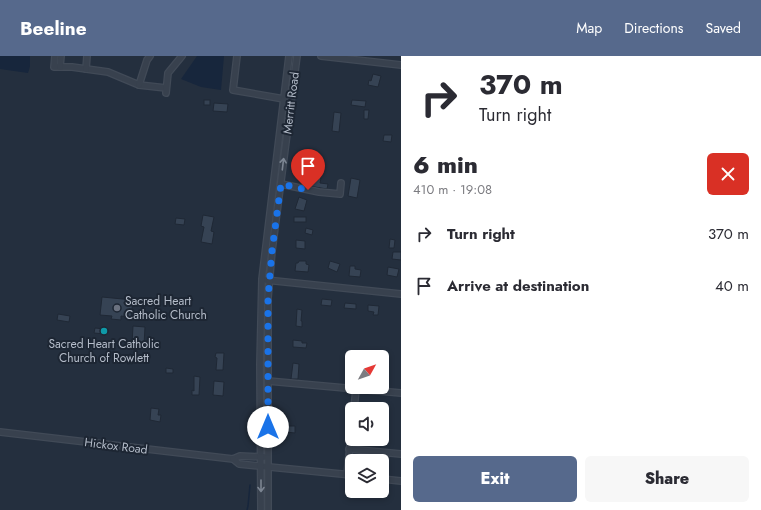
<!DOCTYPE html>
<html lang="en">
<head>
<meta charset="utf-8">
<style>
	:root { --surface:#fff; --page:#f7f7f7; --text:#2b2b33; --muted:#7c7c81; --accent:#56698c }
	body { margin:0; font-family:Jost,sans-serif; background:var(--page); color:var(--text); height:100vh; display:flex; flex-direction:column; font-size:15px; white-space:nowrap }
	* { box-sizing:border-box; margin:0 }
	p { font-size:13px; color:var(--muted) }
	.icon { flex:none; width:22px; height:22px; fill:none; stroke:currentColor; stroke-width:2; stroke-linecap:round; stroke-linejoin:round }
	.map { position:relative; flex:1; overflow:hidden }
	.panel { display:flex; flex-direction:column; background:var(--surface); width:360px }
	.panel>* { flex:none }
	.top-card { background:#fff; color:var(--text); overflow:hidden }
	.needle { width:26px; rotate:50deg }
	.controls { position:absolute; left:345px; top:294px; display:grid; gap:8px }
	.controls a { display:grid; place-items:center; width:44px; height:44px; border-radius:6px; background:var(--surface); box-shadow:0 2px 6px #0003; font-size:20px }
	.pin { position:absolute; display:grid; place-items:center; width:34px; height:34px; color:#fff; margin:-41px -17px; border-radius:50% 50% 50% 0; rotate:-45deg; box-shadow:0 0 4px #0007 }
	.pin .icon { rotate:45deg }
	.me { position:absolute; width:44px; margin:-22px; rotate:0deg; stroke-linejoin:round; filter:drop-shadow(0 0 3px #0008) }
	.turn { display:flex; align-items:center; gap:14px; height:84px; padding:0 12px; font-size:18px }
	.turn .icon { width:52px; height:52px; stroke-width:2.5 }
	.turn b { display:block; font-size:28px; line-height:34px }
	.round { display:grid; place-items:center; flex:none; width:42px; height:42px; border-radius:6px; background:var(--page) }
	.head { display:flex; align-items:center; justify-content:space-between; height:68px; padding:0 12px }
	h1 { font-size:24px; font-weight:800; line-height:30px }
	.cta { display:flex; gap:8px; margin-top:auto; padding:8px 12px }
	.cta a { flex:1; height:46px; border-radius:6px; background:var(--accent); color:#fff; font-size:16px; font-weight:800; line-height:46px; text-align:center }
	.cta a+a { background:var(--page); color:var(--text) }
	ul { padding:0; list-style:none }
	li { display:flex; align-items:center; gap:12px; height:52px; padding:0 12px }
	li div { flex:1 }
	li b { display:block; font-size:15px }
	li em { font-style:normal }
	header { display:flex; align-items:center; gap:24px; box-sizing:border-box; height:56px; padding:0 20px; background:var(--accent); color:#fff }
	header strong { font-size:19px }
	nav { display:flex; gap:22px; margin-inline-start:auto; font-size:14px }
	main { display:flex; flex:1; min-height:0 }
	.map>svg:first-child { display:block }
	.water { fill:#17263c }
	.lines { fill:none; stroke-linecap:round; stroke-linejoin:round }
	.stream { stroke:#17263c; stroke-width:1.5 }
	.building { fill:#364354; stroke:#1f2835 }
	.minor-casing { stroke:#414a57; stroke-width:8 }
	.minor { stroke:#38414e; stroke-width:5.5 }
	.oneway { stroke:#7c8592 }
	.route { stroke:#1a73e8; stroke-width:7; stroke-dasharray:0 12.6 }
	.worship-dot { fill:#6b7280; stroke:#1d2633; stroke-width:1.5 }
	.culture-dot { fill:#0f9aa8; stroke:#1d2633; stroke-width:1.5 }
	.labels { text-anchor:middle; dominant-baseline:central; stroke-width:4; stroke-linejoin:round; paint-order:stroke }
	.street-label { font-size:12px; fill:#b4bcc9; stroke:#1d2633 }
	.poi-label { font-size:12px; fill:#b4bcc9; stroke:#1d2633; text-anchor:start }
</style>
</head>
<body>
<header>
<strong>Beeline</strong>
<nav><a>Map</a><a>Directions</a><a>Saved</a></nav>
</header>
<main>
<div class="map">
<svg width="401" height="454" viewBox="0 0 401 454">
	<rect width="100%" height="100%" fill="#242f3e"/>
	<g class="water">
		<polygon points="0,0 30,0 30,10 29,14 28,17 0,13"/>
		<polygon points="197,0 224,0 221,34 201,31 181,23"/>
	</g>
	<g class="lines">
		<polyline class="stream" points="247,454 248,450 250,429"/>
	</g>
	<g class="building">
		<polygon points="373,18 381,20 378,31 368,29 369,24 371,25"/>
		<rect x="204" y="44" width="6" height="5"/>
		<polygon points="352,44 366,45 365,51 351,49"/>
		<polygon points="214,47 228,48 227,56 213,55"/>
		<polygon points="364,54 369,54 368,63 364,63"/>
		<polygon points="334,56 341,57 339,76 332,75"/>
		<polygon points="384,79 392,79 391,86 383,85"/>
		<polygon points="312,115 319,117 318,121 321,122 320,127 328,128 327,133 309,130"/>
		<polygon points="351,122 360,124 357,142 348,140"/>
		<polygon points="299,141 307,144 304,155 295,153"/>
		<polygon points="203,159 214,161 211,175 214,176 212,188 201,186 204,171 201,170"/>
		<rect x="294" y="161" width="12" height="5"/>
		<polygon points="176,162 185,163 184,169 175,168"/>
		<polygon points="306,172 313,174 312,179 305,177"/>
		<polygon points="390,183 395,184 394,192 389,192"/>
		<polygon points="296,184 305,185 305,193 296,192"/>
		<polygon points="393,196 401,196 401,204 392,203"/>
		<polygon points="299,205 306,205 306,208 309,209 308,216 295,215 296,207 298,207"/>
		<polygon points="330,205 340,208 337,216 328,212"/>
		<polygon points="350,210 355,210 355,213 361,214 360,221 349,220"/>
		<polygon points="388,211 399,213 397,221 387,219"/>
		<polygon points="102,241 133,244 131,261 121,260 121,264 111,263 112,260 100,259"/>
		<polygon points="322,243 332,244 331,250 321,249"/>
		<polygon points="345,247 356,248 356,253 344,252"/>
		<polygon points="368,249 379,250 378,259 373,259 374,256 368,255"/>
		<polygon points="297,253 302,254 301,265 302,265 302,271 296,270"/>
		<polygon points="58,258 70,260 69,266 57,264"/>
		<polygon points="133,270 145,271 144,289 132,288"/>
		<polygon points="95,272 105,273 105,278 94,277"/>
		<polygon points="293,284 302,285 302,287 307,287 306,292 293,291"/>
		<polygon points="216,297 224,297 223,314 216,314 217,302 215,301"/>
		<polygon points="293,307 299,308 298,323 291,323"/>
		<polygon points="166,312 173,313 173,317 166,317"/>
		<polygon points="194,320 200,321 199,339 192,339 192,334 194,335"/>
		<polygon points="214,325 224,326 223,340 213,339"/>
		<polygon points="151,352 159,353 158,359 161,359 160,366 150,364"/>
		<polygon points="286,370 295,370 295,377 286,376"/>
	</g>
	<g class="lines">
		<defs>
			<g id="minor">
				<polyline points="55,0 54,11 72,11 108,16 139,29 166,32"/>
				<polyline points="237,0 233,34 284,43"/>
				<polyline points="321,0 401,9"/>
				<polyline points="60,11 61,0"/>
				<polyline points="86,13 87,0"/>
				<polyline points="139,29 147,4 150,0"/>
				<polyline points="166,37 168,17 182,0"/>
				<polyline points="281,128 319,136 340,138 341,127"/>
				<polyline points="266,224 401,238"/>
				<polyline points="268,325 401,337"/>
				<polyline points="354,353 356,333"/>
				<polyline points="0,376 233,403 240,400 264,401"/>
				<polyline points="349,393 401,398"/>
				<polyline points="233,403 239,408 352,419"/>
				<polyline points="347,419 352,371"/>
				<polyline points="382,423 401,425"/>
				<polyline points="261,454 260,308 262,223 289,0"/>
				<polyline points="268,454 268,242 272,195 297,0"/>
			</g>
		</defs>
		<use href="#minor" class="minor-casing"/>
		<use href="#minor" class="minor"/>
	</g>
	<defs><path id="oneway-shaft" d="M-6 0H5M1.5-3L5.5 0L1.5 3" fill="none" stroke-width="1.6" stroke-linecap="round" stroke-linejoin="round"/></defs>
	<g class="oneway">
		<use href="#oneway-shaft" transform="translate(283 108) rotate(-83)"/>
		<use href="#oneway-shaft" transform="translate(261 430) rotate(90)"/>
	</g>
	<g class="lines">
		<polyline class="route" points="268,371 268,242 272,195 281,128 308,134"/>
	</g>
	<circle class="worship-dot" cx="117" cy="252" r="4"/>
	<circle class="culture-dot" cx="104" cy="275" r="4"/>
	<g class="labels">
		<g class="street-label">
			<text transform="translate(291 47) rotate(-83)">Merritt Road</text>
			<text transform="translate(116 390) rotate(7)">Hickox Road</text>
		</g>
		<g class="poi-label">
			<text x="125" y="245">Sacred Heart<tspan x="125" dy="14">Catholic Church</tspan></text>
			<text x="104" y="288" text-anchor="middle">Sacred Heart Catholic<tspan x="104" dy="14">Church of Rowlett</tspan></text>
		</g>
	</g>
</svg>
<div class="controls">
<a><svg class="needle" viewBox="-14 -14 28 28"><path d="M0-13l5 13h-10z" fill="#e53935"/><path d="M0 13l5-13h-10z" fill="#7c7c81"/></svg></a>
<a><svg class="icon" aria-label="sound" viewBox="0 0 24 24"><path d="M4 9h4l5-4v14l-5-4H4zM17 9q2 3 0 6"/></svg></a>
<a><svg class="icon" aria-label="layers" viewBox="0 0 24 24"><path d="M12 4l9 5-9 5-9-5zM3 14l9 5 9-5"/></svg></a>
</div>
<div class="pin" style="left:308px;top:134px;background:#d93025"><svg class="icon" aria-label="arrive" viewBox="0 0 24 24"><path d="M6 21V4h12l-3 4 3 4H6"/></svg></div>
<svg class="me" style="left:268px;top:371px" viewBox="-20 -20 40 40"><circle r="19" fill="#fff"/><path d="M0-13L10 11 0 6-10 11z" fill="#1a73e8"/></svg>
</div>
<section class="panel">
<div class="top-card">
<div class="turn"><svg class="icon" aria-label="right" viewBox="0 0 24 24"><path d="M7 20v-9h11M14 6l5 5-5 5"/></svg><div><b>370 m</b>Turn right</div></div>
</div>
<div class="head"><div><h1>6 min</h1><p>410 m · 19:08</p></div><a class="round" style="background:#d93025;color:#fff"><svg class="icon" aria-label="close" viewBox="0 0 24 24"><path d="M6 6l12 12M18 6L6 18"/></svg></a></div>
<ul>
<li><svg class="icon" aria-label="right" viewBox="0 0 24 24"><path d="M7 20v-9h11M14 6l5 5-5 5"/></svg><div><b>Turn right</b></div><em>370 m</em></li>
<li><svg class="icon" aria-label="arrive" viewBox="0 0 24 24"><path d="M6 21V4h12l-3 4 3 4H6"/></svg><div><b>Arrive at destination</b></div><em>40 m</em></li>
</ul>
<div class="cta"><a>Exit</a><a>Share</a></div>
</section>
</main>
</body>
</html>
